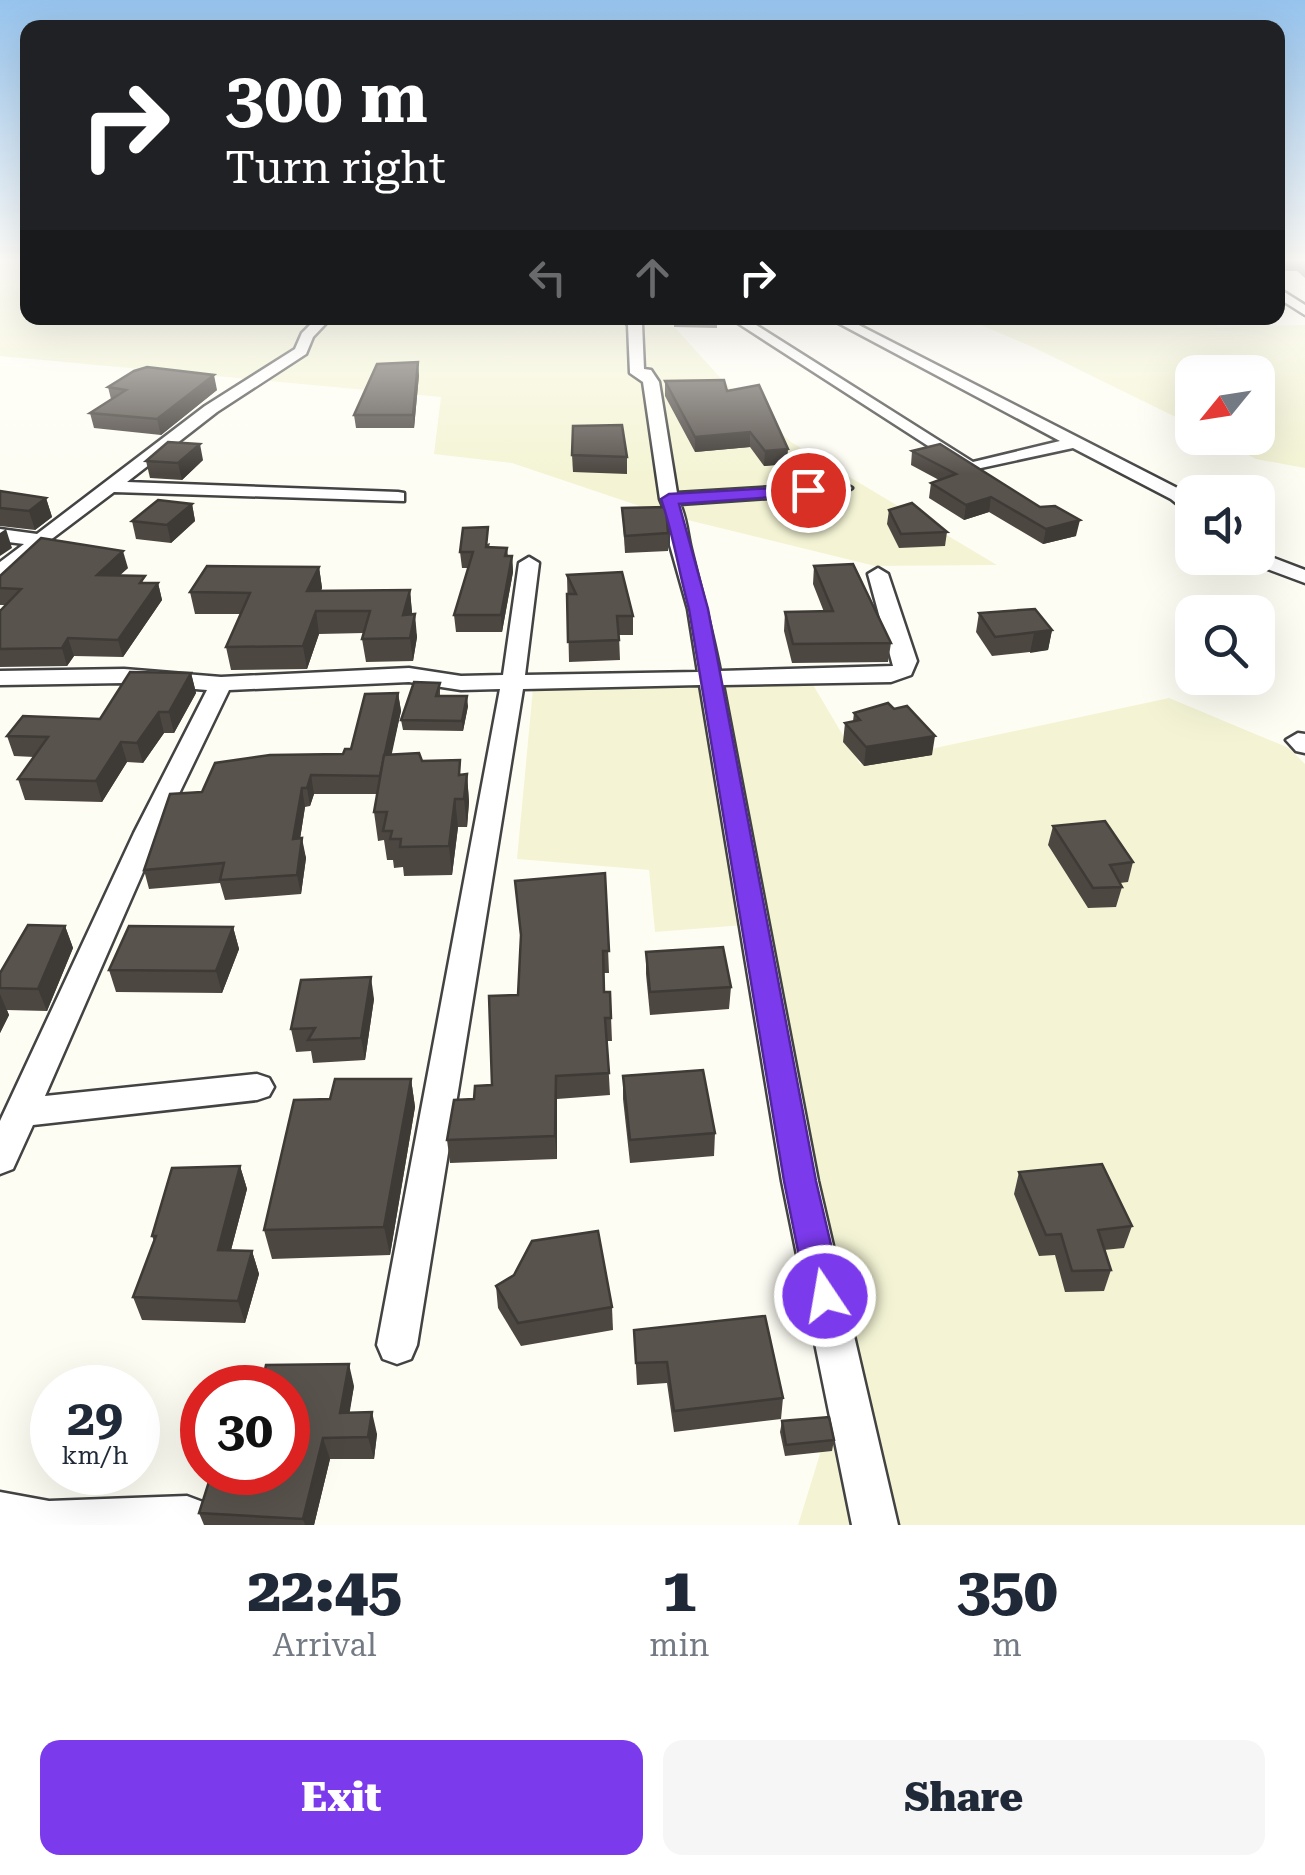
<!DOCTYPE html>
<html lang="en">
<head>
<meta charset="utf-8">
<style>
	:root { --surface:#fff; --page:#f6f6f7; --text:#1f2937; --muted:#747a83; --accent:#7c3aed }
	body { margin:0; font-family:"Roboto Serif",serif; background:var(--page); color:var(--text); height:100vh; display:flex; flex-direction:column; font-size:38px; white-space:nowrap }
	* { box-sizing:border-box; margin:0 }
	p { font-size:32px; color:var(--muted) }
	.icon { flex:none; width:55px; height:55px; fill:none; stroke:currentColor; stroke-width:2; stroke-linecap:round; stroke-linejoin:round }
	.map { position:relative; height:1525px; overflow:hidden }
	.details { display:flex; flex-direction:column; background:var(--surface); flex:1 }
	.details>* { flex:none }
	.guide { position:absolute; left:20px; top:20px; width:1265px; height:305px; border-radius:20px; box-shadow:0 10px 40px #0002; background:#202124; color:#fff; overflow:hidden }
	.needle { width:65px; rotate:240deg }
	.controls { position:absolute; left:1175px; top:355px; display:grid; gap:20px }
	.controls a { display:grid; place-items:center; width:100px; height:100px; border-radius:20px; background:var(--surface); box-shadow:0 10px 40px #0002; font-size:50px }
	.speed { position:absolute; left:30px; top:1365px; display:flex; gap:20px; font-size:50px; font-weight:700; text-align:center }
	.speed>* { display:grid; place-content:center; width:130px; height:130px; border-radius:50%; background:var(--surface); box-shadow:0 10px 40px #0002; line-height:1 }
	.speed small { font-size:25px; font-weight:400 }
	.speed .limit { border:15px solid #d22; background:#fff; color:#111 }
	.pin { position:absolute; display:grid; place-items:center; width:85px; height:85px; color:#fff; margin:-42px; border:5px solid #fff; border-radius:50%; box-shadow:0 2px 10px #0007 }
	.me { position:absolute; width:110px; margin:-55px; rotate:348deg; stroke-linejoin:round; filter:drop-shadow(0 0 8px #0008) }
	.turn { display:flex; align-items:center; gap:35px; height:210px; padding:0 40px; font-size:45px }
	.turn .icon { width:130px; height:130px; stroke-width:2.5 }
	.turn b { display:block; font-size:70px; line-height:85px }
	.lanes { display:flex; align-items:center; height:95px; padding:0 40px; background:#0003; justify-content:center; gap:50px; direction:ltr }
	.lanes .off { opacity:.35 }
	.eta { display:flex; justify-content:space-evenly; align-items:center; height:170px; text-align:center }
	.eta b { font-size:60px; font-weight:800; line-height:70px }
	.primary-button { display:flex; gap:20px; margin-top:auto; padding:20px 40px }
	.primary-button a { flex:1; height:115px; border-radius:20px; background:var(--accent); color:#fff; font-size:40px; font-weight:800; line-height:115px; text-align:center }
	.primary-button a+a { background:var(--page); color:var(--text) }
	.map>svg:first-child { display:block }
	.farmland { fill:#f4f4d5 }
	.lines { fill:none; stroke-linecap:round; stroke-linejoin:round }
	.street-casing { stroke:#434343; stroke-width:5 }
	.street { fill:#fff; fill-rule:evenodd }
	.wall { fill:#4d4742 }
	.shaded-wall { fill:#3e3a36 }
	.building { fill:#59534d; stroke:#3e3a36; stroke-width:2.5 }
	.route { fill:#7c3aed; stroke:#51269a; stroke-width:2.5 }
</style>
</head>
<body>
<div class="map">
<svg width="1305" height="1525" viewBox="0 0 1305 1525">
	<rect width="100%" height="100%" fill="#fefdf4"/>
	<g class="farmland">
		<polygon points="0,261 27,261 28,318 668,320 725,383 791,442 997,565 875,566 663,514 512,463 434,454 441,397 0,356"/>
		<polygon points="941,318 1203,318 1218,326 1305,325 1305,468 1256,459 1216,438 1258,438 1258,372 1192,372 1192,425 1035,348 969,320"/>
		<polygon points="812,683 860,764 1169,698 1289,748 1305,764 1305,1525 798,1525 837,1399 745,925 655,932 649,870 517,859 533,688"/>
	</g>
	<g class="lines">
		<defs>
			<g id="street">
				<polygon points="1278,288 1305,305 1305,315 1278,298"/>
				<polygon points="317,318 331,318 313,337 306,354 217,412 127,482 398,492 404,493 404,501 114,492 0,578 0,562 24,544 0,541 0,529 37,534 205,406 295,349 302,333"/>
				<path d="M 622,318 L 635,318 L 642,324 L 644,369 L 651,370 L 659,382 L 677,493 L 843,483 L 852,488 L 843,493 L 680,504 C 687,520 687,533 691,549 C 701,590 712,630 720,671 L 893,666 L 868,574 L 878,568 L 888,574 L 917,661 L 911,675 L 891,682 L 723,685 L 818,1181 L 898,1525 L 852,1525 L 782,1181 L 700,685 L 523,689 L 417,1345 L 411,1359 L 397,1364 L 383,1359 L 377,1345 L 500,689 L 461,690 L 409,682 L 229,690 L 160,833 L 45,1096 L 257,1074 L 269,1078 L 274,1087 L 269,1096 L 257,1100 L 33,1125 L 13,1169 L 0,1174 L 0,1121 L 134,833 L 207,690 L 124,683 L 0,685 L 0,671 L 124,669 L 221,677 L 409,668 L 461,676 L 503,675 L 519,563 L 529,557 L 539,563 L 525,675 L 698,672 L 688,609 L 670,545 L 670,523 L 660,499 L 643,382 L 630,373 L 628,325 Z"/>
				<polygon points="730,318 745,318 973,462 1060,441 829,318 845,318 1183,491 1192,498 1192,521 1185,520 1181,507 1171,499 1073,448 967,471"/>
				<polygon points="1258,552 1305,570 1305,583 1249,562 1247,558 1258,558"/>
				<polygon points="1298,733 1305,734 1305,753 1296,751 1286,740"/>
				<polygon points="0,1492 49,1501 187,1496 203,1502 209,1518 207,1525 0,1525"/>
			</g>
		</defs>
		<use href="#street" class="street-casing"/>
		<use href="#street" class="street"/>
	</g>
	<g class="wall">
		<polygon points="1278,261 1305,261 1305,278 1297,271 1278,271"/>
		<polygon points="674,318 717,318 717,328 674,327"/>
		<polygon points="419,375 414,428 356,428 354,415"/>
		<polygon points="665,381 727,391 787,464 764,466 750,447 695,452 665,396"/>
		<polygon points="108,387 217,390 161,435 94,428 90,413 111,399"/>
		<polygon points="912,451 1076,536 1043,544 989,512 964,520 929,498 931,483 939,480 911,465"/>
		<polygon points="572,455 627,457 627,474 573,472"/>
		<polygon points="203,460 182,480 150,478 146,461"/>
		<polygon points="0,491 46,498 52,517 35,530 0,526"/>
		<polygon points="192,504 195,521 171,543 136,539 132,521"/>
		<polygon points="622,508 668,533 668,551 625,553"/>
		<polygon points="889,510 947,532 945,546 899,548 887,524"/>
		<polygon points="490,543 489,547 507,548 508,556 512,556 513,572 502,632 456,632 454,615 469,568 462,568 460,552"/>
		<polygon points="814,566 891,643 888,662 792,663 784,631 785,612 824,612 813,584"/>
		<polygon points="319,567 322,588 321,591 410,590 412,615 417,637 413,661 366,662 362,639 364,633 319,634 307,669 231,670 226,647 240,614 195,614 190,592"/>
		<polygon points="128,568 119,575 147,583 158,583 162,600 123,657 74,656 67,666 0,667 0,611 6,605 0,605 0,576"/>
		<polygon points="567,575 633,616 633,635 619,635 620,660 569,662"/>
		<polygon points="979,613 1052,630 1048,650 992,656 976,632"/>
		<polygon points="191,673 196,693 174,733 164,733 143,763 127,762 102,802 25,800 18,779 34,757 14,756 7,736 100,719"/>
		<polygon points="440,683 440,696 468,706 463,731 403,730 401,720"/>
		<polygon points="398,693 401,711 391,754 422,761 461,775 467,774 469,802 467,827 458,827 452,875 404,876 403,867 394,868 393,860 387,860 384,840 378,841 374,812 377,794 314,794 310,806 305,807 300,839 306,858 301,894 225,900 220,883 149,889 144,870 202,792 343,754 351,749"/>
		<polygon points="894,709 932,755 864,766 843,742 845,723 853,721 854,713"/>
		<polygon points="1053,826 1133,862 1128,882 1120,883 1122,887 1116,907 1088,908 1048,845"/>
		<polygon points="605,873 609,973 603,973 604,992 610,992 612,1041 607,1041 610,1095 557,1099 557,1159 450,1163 447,1140 474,1099 492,1085"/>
		<polygon points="65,926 73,948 47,1011 7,1010 9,1015 0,1033 0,973"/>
		<polygon points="233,927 239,949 222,993 116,992 109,970"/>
		<polygon points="646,952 731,987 729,1009 650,1015 646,974"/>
		<polygon points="374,999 365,1060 313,1063 311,1051 296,1052 291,1029"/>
		<polygon points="623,1076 715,1133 714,1156 630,1163 623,1099"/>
		<polygon points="411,1079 415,1107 390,1255 272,1259 264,1230 330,1099"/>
		<polygon points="240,1166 247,1189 231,1250 252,1251 259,1274 245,1323 142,1320 133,1297 154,1241 152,1236"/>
		<polygon points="1019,1172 1132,1226 1124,1248 1104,1250 1111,1270 1104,1291 1065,1292 1055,1255 1039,1256 1014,1194"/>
		<polygon points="496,1286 612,1307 613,1330 521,1346 498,1308"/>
		<polygon points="634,1330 783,1398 781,1419 674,1432 667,1383 637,1385"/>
		<polygon points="354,1386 349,1413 377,1434 374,1459 330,1459 314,1525 204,1525 199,1513"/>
		<polygon points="782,1421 834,1440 832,1451 785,1456 780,1432"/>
	</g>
	<g class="shaded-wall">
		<polygon points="875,318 902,318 875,322"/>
		<polygon points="418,362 419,375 414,428 413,415"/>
		<polygon points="214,375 217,390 161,435 157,419"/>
		<polygon points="750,432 750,447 695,452 695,437"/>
		<polygon points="200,444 203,460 182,480 178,463"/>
		<polygon points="788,449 787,464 764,466 765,451"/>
		<polygon points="991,497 989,512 964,520 966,505"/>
		<polygon points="46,498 52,517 35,530 29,511"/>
		<polygon points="192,504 195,521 171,543 167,525"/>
		<polygon points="1080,520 1076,536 1043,544 1046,529"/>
		<polygon points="6,529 12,548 0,556 0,533"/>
		<polygon points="123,551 128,568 102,592 97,575"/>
		<polygon points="512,556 513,572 502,632 501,615"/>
		<polygon points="319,567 322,588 311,613 307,591"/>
		<polygon points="158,583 162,600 123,657 118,640"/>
		<polygon points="410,590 412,612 406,637 403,615"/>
		<polygon points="316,611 319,634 307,669 303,646"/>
		<polygon points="415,614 417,637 413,661 410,638"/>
		<polygon points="1052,630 1048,650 1030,653 1034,633"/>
		<polygon points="68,638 74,656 67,666 62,648"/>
		<polygon points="191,673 196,693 174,733 169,712"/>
		<polygon points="398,693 401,711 383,795 380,776"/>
		<polygon points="467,696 468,706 463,731 462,721"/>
		<polygon points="159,712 164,733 143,763 137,743"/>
		<polygon points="935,736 932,755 864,766 866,747"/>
		<polygon points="121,742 127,762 102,802 96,781"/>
		<polygon points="467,774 469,802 467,827 464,799"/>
		<polygon points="311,775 314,794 310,806 307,788"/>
		<polygon points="302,788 305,807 297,858 293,839"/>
		<polygon points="455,799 458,827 452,875 449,846"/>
		<polygon points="302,838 306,858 301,894 297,875"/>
		<polygon points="65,926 73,948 47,1011 38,989"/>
		<polygon points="233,927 239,949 222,993 216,971"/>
		<polygon points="371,977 374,999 365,1060 361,1038"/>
		<polygon points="0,994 9,1015 0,1033"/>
		<polygon points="556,1076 557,1099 557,1159 555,1136"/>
		<polygon points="411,1079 415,1107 390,1255 384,1227"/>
		<polygon points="240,1166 247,1189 225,1273 218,1250"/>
		<polygon points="252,1251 259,1274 245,1323 238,1301"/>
		<polygon points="349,1364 354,1386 346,1435 340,1413"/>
		<polygon points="372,1412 377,1434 374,1459 368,1437"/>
		<polygon points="323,1438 330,1459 314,1525 305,1525 303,1519"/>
	</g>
	<g class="building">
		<polygon points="418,362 413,415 354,415 377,364"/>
		<polygon points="147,367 214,375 157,419 90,413 126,390 108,387 134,371"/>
		<polygon points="724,380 727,391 759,385 788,449 765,451 750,432 695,437 665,381"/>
		<polygon points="622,425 627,457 572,455 573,426"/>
		<polygon points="168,442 200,444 178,463 146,461"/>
		<polygon points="940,444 1040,507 1055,506 1080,520 1046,529 991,497 966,505 931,483 956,474 912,451"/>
		<polygon points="0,491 46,498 29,511 0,508"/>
		<polygon points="158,500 192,504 167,525 132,521"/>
		<polygon points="912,503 947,532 901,534 889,510"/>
		<polygon points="666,507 668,533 625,536 622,508"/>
		<polygon points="488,527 486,547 507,548 505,556 512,556 501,615 454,615 473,552 460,552 463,528"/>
		<polygon points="41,538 123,551 97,575 145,576 140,583 158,583 118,640 68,638 62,648 0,649 0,611 21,589 0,588 0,576"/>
		<polygon points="853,564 891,643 793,644 785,612 833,611 814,566"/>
		<polygon points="207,566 319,567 307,591 410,590 403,615 415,614 410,638 362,639 370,611 316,611 303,646 226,647 250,593 190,592"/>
		<polygon points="622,572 633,616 617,616 619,640 568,642 567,594 576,594 567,575"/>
		<polygon points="1035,609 1052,630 995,637 979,613"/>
		<polygon points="130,672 191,673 169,712 159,712 137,743 121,742 96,781 18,779 48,737 7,736 23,716 100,719"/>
		<polygon points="414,682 440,683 436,696 467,696 462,721 401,720"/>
		<polygon points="398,693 380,776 311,775 307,788 302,788 293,839 302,838 297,875 220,880 224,863 144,870 170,794 202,792 215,763 270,755 343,754 345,749 351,749 365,694"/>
		<polygon points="888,703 894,709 907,706 935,736 866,747 845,723 860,720 854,713"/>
		<polygon points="419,753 422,761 460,760 459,775 467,774 464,799 455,799 449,846 400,847 401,839 390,839 392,831 383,831 387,812 374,812 384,755"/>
		<polygon points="1105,821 1133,862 1110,865 1122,887 1093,888 1053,826"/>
		<polygon points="605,873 609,951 603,951 604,992 610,992 611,1018 605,1018 609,1073 556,1076 555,1136 447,1140 454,1100 474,1099 475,1086 492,1085 489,996 518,995 521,935 515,881"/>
		<polygon points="28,925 65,926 38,989 0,988 0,973"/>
		<polygon points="129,926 233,927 216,971 109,970"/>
		<polygon points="723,947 731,987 650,992 646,952"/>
		<polygon points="371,977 361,1038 308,1040 315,1028 291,1029 301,980"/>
		<polygon points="703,1070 715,1133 630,1140 623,1076"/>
		<polygon points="335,1079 411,1079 384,1227 264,1230 294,1100 330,1099"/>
		<polygon points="1102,1164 1132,1226 1098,1230 1111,1270 1072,1271 1061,1234 1046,1235 1019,1172"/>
		<polygon points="240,1166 218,1250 252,1251 238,1301 133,1297 156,1236 152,1236 172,1168"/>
		<polygon points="598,1231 612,1307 518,1323 496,1286 514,1275 532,1241"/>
		<polygon points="765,1316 783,1398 674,1411 667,1362 636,1363 634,1330"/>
		<polygon points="349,1364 340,1413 372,1412 368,1437 323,1438 303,1519 199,1513 212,1472 288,1472 288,1388 261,1388 266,1365"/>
		<polygon points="829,1417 834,1440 786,1445 782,1421"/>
	</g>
	<linearGradient id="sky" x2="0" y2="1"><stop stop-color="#96c3ed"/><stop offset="0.55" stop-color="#fffefa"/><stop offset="1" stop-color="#fffefa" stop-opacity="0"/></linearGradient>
	<rect width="1305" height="474" fill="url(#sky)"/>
	<path class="route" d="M 808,486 L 814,487 L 814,494 L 679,504 L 708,609 L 816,1181 L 843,1296 L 838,1307 L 825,1312 L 812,1307 L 807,1296 L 784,1181 L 689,609 C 679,573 673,532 661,499 L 669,494 Z"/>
</svg>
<div class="controls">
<a><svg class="needle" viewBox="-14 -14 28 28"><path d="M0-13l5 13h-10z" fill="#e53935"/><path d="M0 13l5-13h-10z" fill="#747a83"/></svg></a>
<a><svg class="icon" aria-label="sound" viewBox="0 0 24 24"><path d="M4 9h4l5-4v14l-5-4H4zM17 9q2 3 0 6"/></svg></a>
<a><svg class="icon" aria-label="search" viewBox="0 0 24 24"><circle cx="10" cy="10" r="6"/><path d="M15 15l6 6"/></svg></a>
</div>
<div class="speed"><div>29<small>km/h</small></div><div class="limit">30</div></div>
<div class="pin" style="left:808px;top:490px;background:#d93025"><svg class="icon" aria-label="arrive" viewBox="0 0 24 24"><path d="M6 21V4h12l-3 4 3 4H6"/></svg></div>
<svg class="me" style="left:825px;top:1296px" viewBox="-20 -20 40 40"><circle r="17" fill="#7c3aed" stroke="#fff" stroke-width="3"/><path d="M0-11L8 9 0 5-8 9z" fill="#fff"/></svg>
<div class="guide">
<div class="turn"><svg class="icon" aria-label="right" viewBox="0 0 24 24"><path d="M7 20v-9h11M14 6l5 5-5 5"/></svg><div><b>300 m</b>Turn right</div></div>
<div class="lanes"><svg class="icon off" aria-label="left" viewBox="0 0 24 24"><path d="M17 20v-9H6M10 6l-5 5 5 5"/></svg><svg class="icon off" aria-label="ahead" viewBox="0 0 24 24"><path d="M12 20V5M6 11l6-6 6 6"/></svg><svg class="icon" aria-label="right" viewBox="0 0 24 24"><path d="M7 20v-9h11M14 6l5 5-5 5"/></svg></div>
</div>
</div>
<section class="details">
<div class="eta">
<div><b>22:45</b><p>Arrival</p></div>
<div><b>1</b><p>min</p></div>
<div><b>350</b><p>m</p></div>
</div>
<div class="primary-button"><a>Exit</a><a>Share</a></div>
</section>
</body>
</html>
